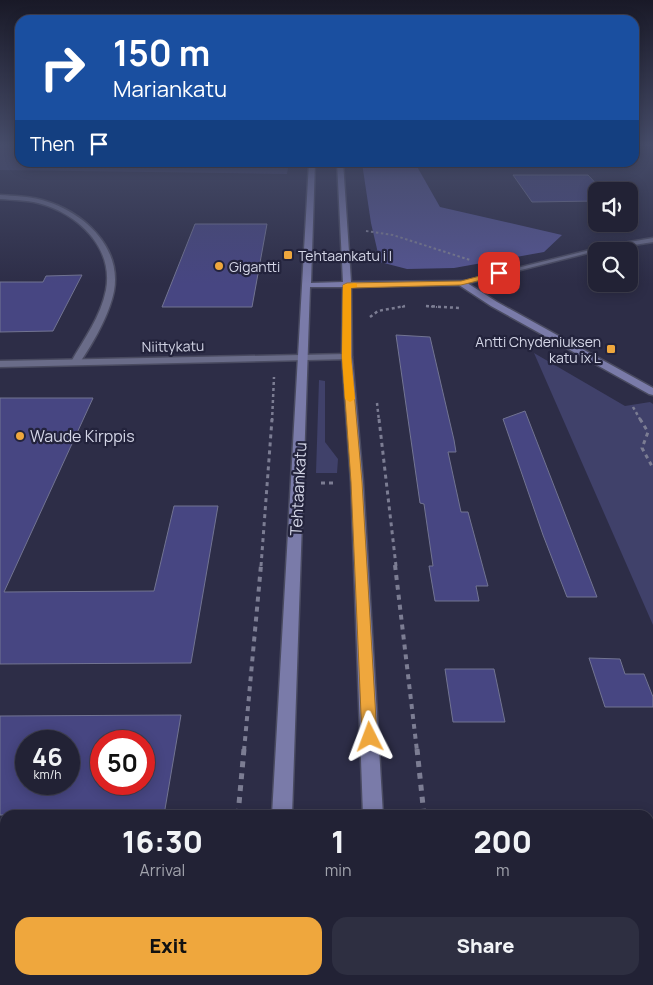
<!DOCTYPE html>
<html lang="en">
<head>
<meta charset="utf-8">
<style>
	:root { --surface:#222235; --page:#2e2f41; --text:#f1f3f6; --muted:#a2a4ad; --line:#3f3f50; --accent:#efa73d }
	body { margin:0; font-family:Manrope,sans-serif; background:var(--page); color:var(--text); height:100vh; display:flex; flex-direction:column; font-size:19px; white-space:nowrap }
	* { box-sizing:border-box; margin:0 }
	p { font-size:16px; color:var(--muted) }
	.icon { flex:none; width:28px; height:28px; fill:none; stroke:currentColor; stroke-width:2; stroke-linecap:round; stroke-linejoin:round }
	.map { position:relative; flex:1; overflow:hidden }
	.panel { position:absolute; left:0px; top:810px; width:654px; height:175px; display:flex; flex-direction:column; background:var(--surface); border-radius:15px 15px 0 0; box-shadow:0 2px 12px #0003,0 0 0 1px var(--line) }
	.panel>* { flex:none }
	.guide { position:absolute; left:15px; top:15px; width:624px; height:152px; border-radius:15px; box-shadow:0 2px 12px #0003,0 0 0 1px var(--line); background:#1a4fa0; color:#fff; overflow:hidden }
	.controls { position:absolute; left:588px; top:182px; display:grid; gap:10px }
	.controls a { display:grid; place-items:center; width:50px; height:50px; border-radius:10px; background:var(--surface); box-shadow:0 2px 12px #0003,0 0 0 1px var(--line); font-size:25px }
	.speed { position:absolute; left:15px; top:730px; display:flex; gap:10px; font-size:25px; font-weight:700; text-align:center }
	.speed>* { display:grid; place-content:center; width:65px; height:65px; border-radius:50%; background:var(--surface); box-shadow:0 2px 12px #0003,0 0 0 1px var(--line); line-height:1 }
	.speed small { font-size:12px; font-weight:400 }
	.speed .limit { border:8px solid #d22; background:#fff; color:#111 }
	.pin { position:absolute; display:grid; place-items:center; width:42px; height:42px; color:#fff; margin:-21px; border-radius:10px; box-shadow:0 2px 8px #0006 }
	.me { position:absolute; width:55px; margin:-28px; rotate:357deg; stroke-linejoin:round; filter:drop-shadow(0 0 4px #0008) }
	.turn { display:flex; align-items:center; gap:18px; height:105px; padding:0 15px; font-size:22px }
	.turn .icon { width:65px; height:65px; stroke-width:2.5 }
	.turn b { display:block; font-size:35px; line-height:42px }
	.then { display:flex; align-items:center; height:48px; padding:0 15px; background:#0003; gap:10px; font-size:19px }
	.eta { display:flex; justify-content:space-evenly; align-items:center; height:85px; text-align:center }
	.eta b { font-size:30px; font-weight:800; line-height:35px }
	.cta { display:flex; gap:10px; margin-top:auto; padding:10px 15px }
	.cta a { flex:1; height:58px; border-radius:15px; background:var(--accent); color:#111; font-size:20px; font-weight:800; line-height:58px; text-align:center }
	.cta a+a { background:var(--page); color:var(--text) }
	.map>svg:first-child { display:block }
	.green { fill:#40416a }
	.forest { fill:#555592 }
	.building { fill:#474682; stroke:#727492; fill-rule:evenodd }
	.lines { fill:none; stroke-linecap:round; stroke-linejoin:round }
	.service-casing { stroke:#4a4b61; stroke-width:3 }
	.minor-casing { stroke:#4a4b61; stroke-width:3 }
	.tertiary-casing { stroke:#4a4b61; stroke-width:3 }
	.secondary-casing { stroke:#4a4b61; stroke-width:3 }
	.path-far4 { stroke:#7c7d93; stroke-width:2; stroke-dasharray:2.5 2.5; stroke-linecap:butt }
	.path-far3 { stroke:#7c7d93; stroke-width:2.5; stroke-dasharray:3 3; stroke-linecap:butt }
	.path-far2 { stroke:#7c7d93; stroke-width:3; stroke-dasharray:4 4; stroke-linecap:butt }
	.path-far1 { stroke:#7c7d93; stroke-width:4; stroke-dasharray:5 5; stroke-linecap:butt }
	.path { stroke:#7c7d93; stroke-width:5; stroke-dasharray:6 6; stroke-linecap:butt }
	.service { fill:#6a6c89; fill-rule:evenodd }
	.minor { fill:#6a6c89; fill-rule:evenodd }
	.tertiary { fill:#6a6c89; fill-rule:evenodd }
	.secondary { fill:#7a7ba9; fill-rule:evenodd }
	.route { fill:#efa73d; stroke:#9b6d28 }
	.slow { fill:#f59e0b }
	.poi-dot { fill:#efa73d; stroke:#23233c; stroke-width:2 }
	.labels { text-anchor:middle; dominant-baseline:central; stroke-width:4.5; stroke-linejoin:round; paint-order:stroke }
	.far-poi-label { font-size:14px; fill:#d4d6e7; stroke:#23233c; text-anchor:start }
	.far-street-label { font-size:14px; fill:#d4d6e7; stroke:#23233c }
	.poi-label { font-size:16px; fill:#d4d6e7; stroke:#23233c; text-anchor:start }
	.street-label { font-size:16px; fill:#d4d6e7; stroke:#23233c }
</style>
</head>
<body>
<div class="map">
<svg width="653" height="985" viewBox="0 0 653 985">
	<rect width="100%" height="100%" fill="#2d2d47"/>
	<g class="green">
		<polygon points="0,146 20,146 20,162 289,163 287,174 0,170"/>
		<polygon points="534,353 625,406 650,402 653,404 653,625"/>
		<polygon points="319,380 325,381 325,442 338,459 337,473 316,473"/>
	</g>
	<polygon class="forest" points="362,163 415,163 440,207 562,235 544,252 454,268 407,269 380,262 371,223"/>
	<g class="building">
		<polygon points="513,175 588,175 603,191 596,191 596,201 532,202"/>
		<polygon points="195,224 267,224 252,307 162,307"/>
		<polygon points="82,275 53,331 0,332 0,282 43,282 46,276"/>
		<polygon points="396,335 430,337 454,440 456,452 448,452 461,512 468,512 488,586 476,586 479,601 435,601 429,566 433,566 424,504 420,503"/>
		<polygon points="0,398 93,398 4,592 154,591 174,506 218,506 191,663 0,664"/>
		<polygon points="525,411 587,571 597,597 567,597 543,535 503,419"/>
		<polygon points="589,658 620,659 625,674 644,674 653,697 653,707 605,707"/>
		<polygon points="445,669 494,669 505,722 453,722"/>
		<path d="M 181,715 L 164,815 L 0,815 L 0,716 ZM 26,741 L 69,741 L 69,784 L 26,784 ZM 101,741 L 144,741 L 144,784 L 101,784 Z"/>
	</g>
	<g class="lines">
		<defs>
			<path id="service" d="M 0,195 C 14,196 28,196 42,200 C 82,211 122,246 114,291 C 109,316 93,343 79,364 L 73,364 L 71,362 C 84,339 101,316 106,290 C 114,247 77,213 38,203 C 26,200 13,200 0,199 Z"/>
			<polygon id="minor" points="347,354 352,357 350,359 0,367 0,361"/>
			<polygon id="tertiary" points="653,238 653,242 596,251 461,285 457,283 606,246"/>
			<g id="secondary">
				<polygon points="309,162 315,162 311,283 343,282 337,162 343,162 351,282 464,281 497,302 653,388 653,395 649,394 491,306 459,285 351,287 352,357 363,482 383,815 363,815 351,482 342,357 343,287 310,287 292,815 272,815"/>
				<rect x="264" y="980" width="22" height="5"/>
				<rect x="371" y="980" width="22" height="5"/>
			</g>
		</defs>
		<use href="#service" class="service-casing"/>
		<use href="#minor" class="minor-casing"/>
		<use href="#tertiary" class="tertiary-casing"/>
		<use href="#secondary" class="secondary-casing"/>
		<g class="path-far4">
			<polyline points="366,231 393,235 470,260"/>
			<polyline points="426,306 437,307"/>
			<polyline points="402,307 405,306"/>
		</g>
		<g class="path-far3">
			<polyline points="426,306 460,308"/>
			<polyline points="370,317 378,311 405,306"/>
			<polyline points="377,403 379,421"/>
			<polyline points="633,407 641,421"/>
			<polyline points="272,421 274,377"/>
		</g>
		<g class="path-far2">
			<polyline points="379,419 396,566"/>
			<polyline points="640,419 648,432 642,448 653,468"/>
			<polyline points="321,483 334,483"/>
			<polyline points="261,566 272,419"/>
		</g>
		<g class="path-far1">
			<polyline points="395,565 417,751"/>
			<polyline points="244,751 261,565"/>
		</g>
		<g class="path">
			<polyline points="417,749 424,815"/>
			<polyline points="238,815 244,749"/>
			<polyline points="442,980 443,985"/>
			<polyline points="222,985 223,980"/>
		</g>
		<use href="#service" class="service"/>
		<use href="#minor" class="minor"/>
		<use href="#tertiary" class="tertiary"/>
		<use href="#secondary" class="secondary"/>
	</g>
	<linearGradient id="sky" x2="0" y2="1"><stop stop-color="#191927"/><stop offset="0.51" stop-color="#464c69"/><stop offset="1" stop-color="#464c69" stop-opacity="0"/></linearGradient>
	<rect width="653" height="284" fill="url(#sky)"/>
	<polygon class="route" points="499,271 502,275 461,285 351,288 351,357 362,482 377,737 375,742 370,744 364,742 362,737 351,482 342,357 343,285 347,283 461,281"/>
	<polygon class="slow" points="355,283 357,284 357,287 351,288 351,357 355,399 350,402 345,399 342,357 343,285"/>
	<g class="poi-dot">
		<rect x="283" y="250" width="10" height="10" rx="2.5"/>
		<circle cx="219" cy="266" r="5"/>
		<rect x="606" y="344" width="10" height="10" rx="2.5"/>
		<circle cx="20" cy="436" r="5"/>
	</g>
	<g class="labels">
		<g class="far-poi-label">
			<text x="298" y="255">Tehtaankatu i I</text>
			<text x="229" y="266">Gigantti</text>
			<text x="601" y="341" text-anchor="end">Antti Chydeniuksen<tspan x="601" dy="16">katu ix L</tspan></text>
		</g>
		<g class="far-street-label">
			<text transform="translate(173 346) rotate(-1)">Niittykatu</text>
		</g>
		<g class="poi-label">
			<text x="30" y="436">Waude Kirppis</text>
		</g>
		<g class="street-label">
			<text transform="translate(298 489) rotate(-87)">Tehtaankatu</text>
		</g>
	</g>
</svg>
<div class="controls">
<a><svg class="icon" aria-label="sound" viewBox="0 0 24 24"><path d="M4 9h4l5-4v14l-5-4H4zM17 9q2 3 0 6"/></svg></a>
<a><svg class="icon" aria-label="search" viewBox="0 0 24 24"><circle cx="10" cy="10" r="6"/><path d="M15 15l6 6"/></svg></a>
</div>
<div class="speed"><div>46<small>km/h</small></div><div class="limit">50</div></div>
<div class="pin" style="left:499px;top:273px;background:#d93025"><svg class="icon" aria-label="arrive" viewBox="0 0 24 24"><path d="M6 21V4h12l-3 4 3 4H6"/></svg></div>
<svg class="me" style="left:370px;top:737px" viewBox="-20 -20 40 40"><path d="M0-17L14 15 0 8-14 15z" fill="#efa73d" stroke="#fff" stroke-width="4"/></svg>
<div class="guide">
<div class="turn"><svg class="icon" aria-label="right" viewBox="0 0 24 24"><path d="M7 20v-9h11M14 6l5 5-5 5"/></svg><div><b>150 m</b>Mariankatu</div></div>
<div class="then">Then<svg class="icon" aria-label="arrive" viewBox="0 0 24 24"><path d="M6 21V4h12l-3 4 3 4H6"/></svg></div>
</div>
<section class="panel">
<div class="eta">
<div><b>16:30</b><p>Arrival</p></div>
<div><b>1</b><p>min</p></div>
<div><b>200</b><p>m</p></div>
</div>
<div class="cta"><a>Exit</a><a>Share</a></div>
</section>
</div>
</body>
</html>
